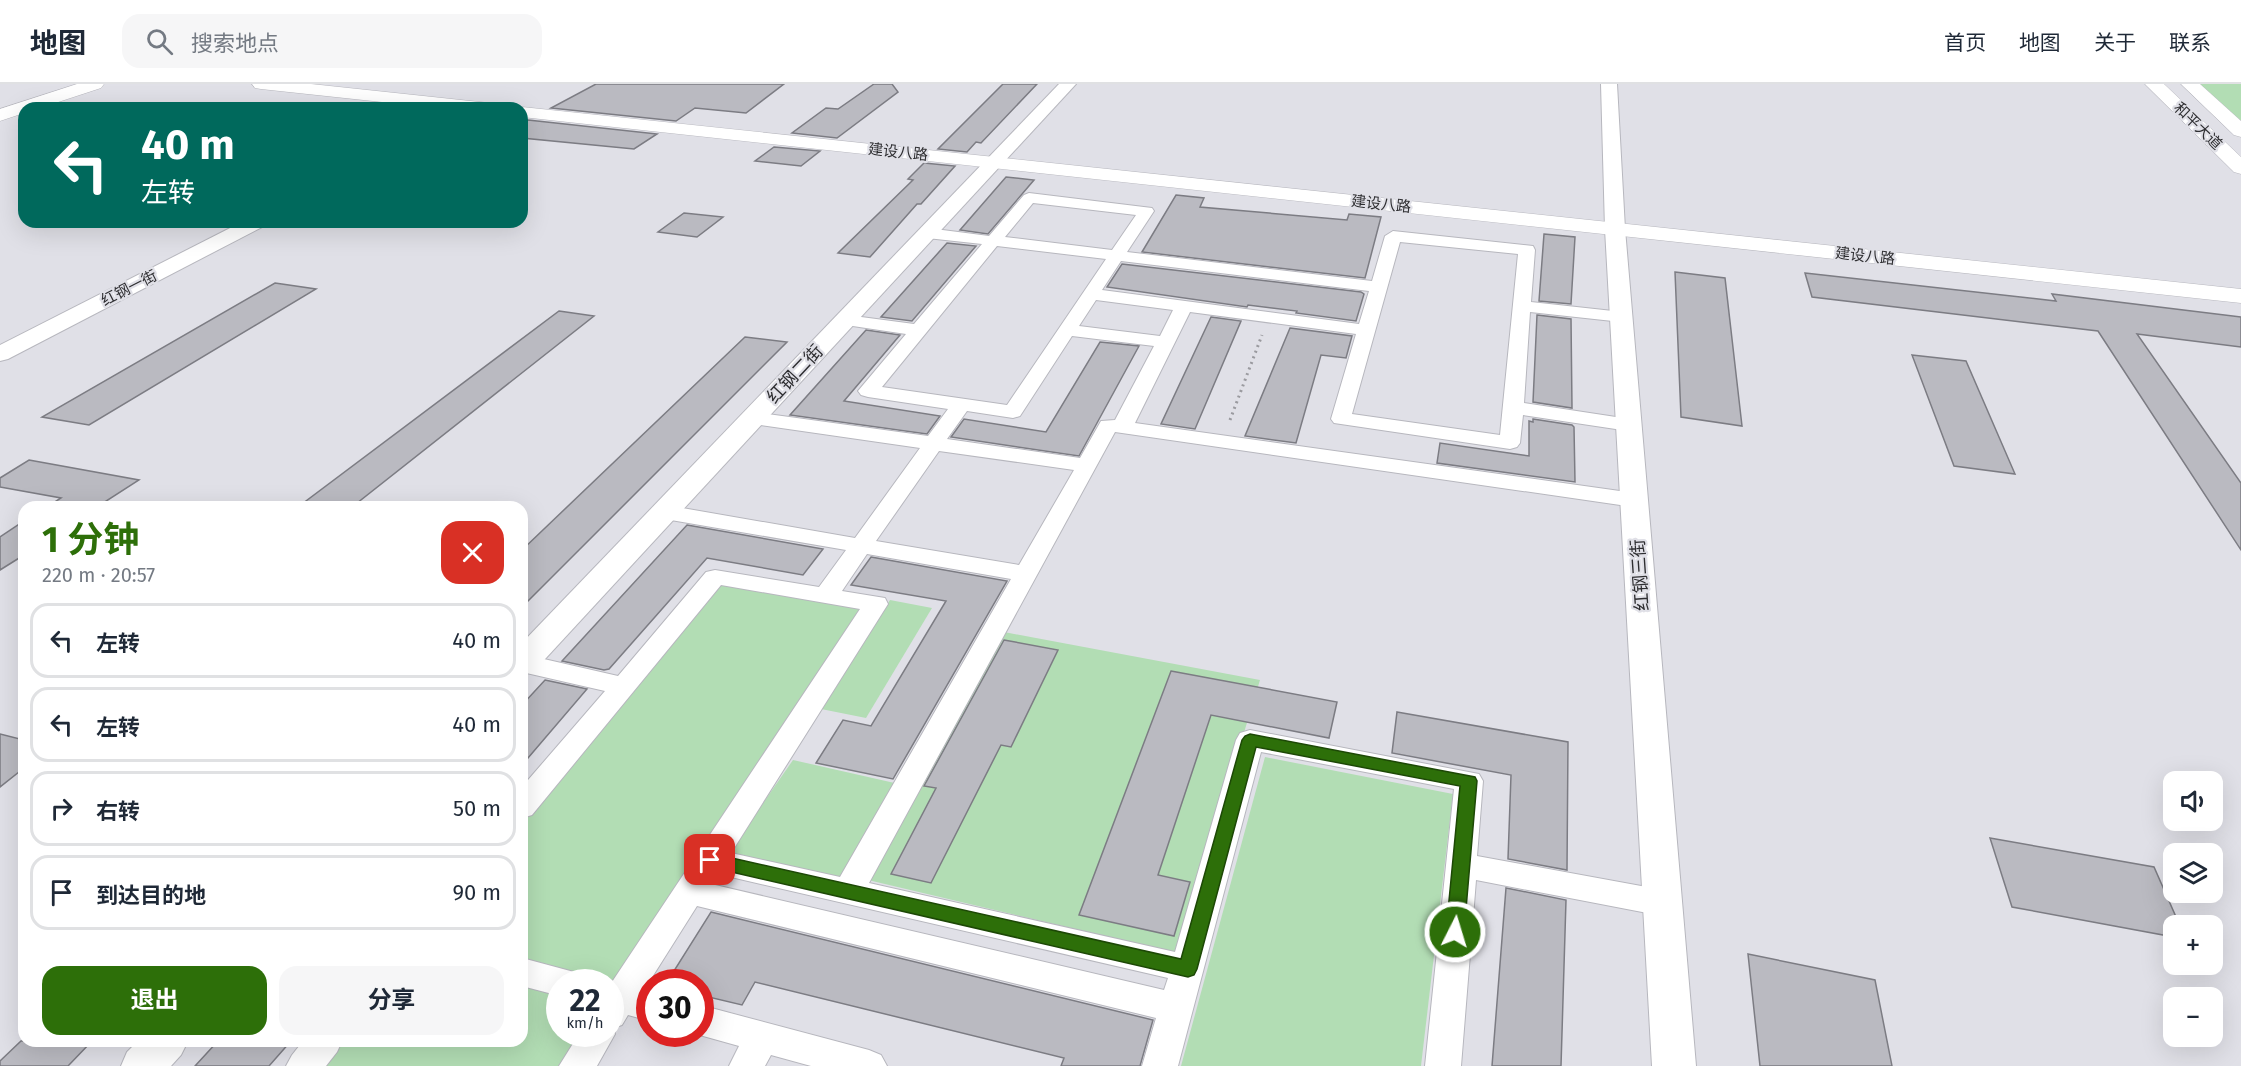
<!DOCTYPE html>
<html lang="zh">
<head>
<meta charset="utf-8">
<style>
	:root { --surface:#fff; --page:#f6f6f7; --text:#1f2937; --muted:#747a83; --line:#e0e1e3; --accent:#2d6f09 }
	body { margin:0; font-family:"Fira Sans","Noto Sans SC",sans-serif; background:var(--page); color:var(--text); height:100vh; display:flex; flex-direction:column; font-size:22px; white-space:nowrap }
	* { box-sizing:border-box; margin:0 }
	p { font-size:20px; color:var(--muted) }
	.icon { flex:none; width:33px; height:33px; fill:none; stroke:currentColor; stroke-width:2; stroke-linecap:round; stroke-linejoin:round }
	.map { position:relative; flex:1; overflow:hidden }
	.panel { position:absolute; left:18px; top:417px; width:510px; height:546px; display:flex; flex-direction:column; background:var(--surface); border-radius:18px; box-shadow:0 6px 24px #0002 }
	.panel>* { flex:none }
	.top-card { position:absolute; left:18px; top:18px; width:510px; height:126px; border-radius:18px; box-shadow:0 6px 24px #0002; background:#00695c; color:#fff; overflow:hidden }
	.fabs { position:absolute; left:2163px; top:687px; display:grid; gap:12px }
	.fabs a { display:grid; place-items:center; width:60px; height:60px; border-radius:12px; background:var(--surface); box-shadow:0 6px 24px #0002; font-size:30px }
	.speed { position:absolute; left:546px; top:885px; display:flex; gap:12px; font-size:30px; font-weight:700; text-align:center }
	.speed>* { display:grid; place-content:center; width:78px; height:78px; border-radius:50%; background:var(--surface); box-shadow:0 6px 24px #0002; line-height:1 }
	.speed small { font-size:15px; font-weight:400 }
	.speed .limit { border:9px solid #d22; background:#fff; color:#111 }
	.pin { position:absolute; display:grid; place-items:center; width:51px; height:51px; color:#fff; margin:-26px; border-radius:12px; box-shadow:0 3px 9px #0006 }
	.me { position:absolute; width:66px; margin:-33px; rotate:5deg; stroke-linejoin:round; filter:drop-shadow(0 0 4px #0008) }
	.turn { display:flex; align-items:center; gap:21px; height:126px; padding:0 24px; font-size:27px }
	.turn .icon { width:78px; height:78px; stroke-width:2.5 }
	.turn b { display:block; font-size:42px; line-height:51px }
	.round { display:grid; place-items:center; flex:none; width:63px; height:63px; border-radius:18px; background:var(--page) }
	.headline { display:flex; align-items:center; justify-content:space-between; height:102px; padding:0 24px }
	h1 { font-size:36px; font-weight:700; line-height:45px; color:var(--accent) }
	.primary-button { display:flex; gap:12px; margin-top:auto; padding:12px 24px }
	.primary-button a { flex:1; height:69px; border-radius:18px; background:var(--accent); color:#fff; font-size:24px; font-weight:700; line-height:69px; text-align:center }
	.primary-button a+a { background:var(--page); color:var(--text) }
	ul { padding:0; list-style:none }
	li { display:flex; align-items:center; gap:18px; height:75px; margin:0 12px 9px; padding:0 12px; border:3px solid var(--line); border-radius:18px }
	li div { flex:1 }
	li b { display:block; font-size:22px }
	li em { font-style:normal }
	header { display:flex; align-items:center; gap:36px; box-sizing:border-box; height:84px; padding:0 30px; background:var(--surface); border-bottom:2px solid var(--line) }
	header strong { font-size:28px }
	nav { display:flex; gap:33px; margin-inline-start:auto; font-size:21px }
	.search { width:420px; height:54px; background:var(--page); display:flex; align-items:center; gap:15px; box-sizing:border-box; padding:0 21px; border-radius:18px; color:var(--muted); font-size:22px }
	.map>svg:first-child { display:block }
	.green { fill:#b2ddb4 }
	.building { fill:#babac1; stroke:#7c7c83; stroke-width:1.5 }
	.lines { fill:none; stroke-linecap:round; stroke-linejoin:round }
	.minor-casing { stroke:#b7b7be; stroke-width:2 }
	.tertiary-casing { stroke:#b7b7be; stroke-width:2 }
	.secondary-casing { stroke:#b7b7be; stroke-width:1 }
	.primary-casing { stroke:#b7b7be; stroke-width:1 }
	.path { stroke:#9a9a9f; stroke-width:3; stroke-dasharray:2 4; stroke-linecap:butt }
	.minor { fill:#fff; fill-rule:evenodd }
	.tertiary { fill:#fff; fill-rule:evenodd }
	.secondary { fill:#fff; fill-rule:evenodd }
	.primary { fill:#fff; fill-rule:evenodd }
	.route { fill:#2d6f09; stroke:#1d4806; stroke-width:1.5 }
	.labels { text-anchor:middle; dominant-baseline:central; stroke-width:4.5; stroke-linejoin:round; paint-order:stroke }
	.far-street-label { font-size:15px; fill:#2e2e31; stroke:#e0e0e7 }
	.street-label { font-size:18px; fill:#2e2e31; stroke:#e0e0e7 }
</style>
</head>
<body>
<header>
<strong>地图</strong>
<div class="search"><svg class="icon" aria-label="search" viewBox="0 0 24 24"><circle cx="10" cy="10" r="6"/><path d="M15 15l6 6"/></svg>搜索地点</div>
<nav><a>首页</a><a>地图</a><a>关于</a><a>联系</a></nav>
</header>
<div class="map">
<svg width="2241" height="982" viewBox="0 0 2241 982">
	<rect width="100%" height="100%" fill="#e0e0e7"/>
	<g class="green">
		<polygon points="2186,0 2241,0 2241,49"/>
		<polygon points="720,499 863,526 611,906 610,898 560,898 560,950 582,950 561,982 315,982 336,957 522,957 522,735"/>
		<polygon points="890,516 932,524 866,634 821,625"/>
		<polygon points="1004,548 1260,596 1177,869 868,796"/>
		<polygon points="1265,673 1453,710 1421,982 1181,982"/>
		<polygon points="793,676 899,700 843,797 729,768"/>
	</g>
	<g class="building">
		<polygon points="596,0 784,0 746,29 695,24 676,37 551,24"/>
		<polygon points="874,0 892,0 898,8 837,54 792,49 826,24 838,25"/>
		<polygon points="1003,0 1037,0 981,59 976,58 967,68 938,65"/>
		<polygon points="528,36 657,50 634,65 522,54 522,39"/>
		<polygon points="774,63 820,67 801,82 755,77"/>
		<polygon points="924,79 955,82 921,120 917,120 870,173 838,169 913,96 908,95"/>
		<polygon points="1006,93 1034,96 988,150 960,146"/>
		<polygon points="1176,111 1204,114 1200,123 1347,136 1349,130 1381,133 1365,194 1142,168"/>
		<polygon points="684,129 723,133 697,153 658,148"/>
		<polygon points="1544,150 1575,153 1571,220 1539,217"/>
		<polygon points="947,159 976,162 912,237 881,233"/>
		<polygon points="1122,180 1361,208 1364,210 1356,237 1296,229 1297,227 1248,221 1247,223 1107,203"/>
		<polygon points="1675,188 1725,194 1742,342 1681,333"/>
		<polygon points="1805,189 2056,217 2052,210 2241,233 2241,263 2137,250 2241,399 2241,466 2098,247 1812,213"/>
		<polygon points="275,199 316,205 89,341 42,333"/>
		<polygon points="559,227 594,232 352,423 298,423"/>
		<polygon points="1537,231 1571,235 1572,324 1533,318"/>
		<polygon points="1211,233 1241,237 1195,345 1161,340"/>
		<polygon points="1290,244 1352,252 1346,274 1321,271 1296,359 1245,352"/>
		<polygon points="866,246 900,251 844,317 940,332 927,350 790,331"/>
		<polygon points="745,253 787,258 522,523 522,466"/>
		<polygon points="1100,258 1139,262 1079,372 951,353 964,335 1046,348"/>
		<polygon points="1912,271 1966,277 2015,390 1954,382"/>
		<polygon points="1533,335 1572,341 1574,343 1575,398 1437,379 1440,359 1529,372 1529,337 1533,338"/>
		<polygon points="29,376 139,396 97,423 47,423 61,414 0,403 0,394"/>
		<polygon points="24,437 24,471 0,486 0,453"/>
		<polygon points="687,441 823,465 803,491 707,474 609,585 604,586 562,577"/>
		<polygon points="871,473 1007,497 893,695 816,679 843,636 871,642 946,517 851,501"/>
		<polygon points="1004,556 1058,566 1011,663 1001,661 931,799 891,790 936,704 924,702"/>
		<polygon points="1171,587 1337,618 1329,654 1211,631 1158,791 1190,798 1174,852 1079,831"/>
		<polygon points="545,596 587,605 522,681 522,621"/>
		<polygon points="1397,628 1568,658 1567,786 1508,775 1511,691 1392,669"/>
		<polygon points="0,650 24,656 24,684 0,703"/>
		<polygon points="1990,754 2154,783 2180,842 2174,842 2174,853 2012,823"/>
		<polygon points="1506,804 1566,816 1561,982 1492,982"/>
		<polygon points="711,828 1153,936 1140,982 1061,982 1064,974 755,898 742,921 700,911 700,898 667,898"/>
		<polygon points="1748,870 1875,896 1892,982 1760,982"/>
		<polygon points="21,957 92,957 68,982 0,982 0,977"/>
		<polygon points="218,957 291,957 269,982 195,982"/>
	</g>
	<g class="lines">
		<defs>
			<g id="minor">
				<path d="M 1029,109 L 1152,124 L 1154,127 L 1127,168 L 1372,197 L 1385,152 L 1393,147 L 1533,162 L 1535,166 L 1531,218 L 1622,228 L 1628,229 L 1631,233 L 1628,237 L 1622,238 L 1530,228 L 1524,319 L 1629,335 L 1636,337 L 1639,341 L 1636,345 L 1629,347 L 1523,331 L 1520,359 L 1517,363 L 1510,365 L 1334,339 L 1331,335 L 1356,250 L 1190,228 L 1135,339 L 1634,409 L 1642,411 L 1645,416 L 1642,421 L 1634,423 L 1115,348 L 869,799 L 1175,868 L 1236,656 L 1240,649 L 1250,646 L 1479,690 L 1483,697 L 1477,772 L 1663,806 L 1674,810 L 1679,819 L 1674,828 L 1663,832 L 1476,796 L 1461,982 L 1425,982 L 1454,705 L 1261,668 L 1178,982 L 1142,982 L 1156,934 L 697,822 L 644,906 L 650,907 L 650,937 L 628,931 L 622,941 L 613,944 L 615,950 L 597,982 L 559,982 L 579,950 L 610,950 L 610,898 L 607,898 L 612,898 L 860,525 L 721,501 L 532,731 L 522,734 L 522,703 L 605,607 L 522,588 L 522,570 L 618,592 L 706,488 L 715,486 L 819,503 L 846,466 L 665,435 L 657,433 L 654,428 L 657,423 L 665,421 L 855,454 L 920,364 L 753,340 L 746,338 L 743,334 L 746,330 L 753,328 L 928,352 L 948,325 L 868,313 L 861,311 L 858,307 L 906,250 L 846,241 L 840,240 L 837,236 L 840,232 L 846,231 L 914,240 L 982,160 L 927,154 L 919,149 L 921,146 L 927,144 L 989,152 L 1024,111 ZM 1033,119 L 1136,131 L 1112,166 L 1005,153 ZM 1400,158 L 1518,170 L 1500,351 L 1352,330 ZM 997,162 L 1106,175 L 1007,321 L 882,303 ZM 1121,177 L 1369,207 L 1359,240 L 1102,206 ZM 1096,216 L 1173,226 L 1160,252 L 1079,242 ZM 1072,252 L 1154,262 L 1115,336 L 1101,337 L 1080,374 L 947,355 L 967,327 L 1013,334 L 1020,332 ZM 939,367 L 1074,386 L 1019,481 L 876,457 ZM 867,470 L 1011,495 L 840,793 L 731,769 L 888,520 L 885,514 L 842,507 ZM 718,790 L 1168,894 L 1164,906 L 711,800 Z"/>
				<polygon points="522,874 574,888 579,898 560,898 560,912 522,902"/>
				<polygon points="700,921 869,966 881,971 887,982 811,982 771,971 765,982 729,982 739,962 696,950 700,950"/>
				<polygon points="303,957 342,957 337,968 326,982 286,982 292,971"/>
			</g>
			<g id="tertiary">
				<polygon points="1059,0 1076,0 534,587 522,590 522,559"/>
				<polygon points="1601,0 1617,0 1625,145 1696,982 1652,982 1605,145"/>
				<polygon points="242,138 267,138 264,142 8,275 0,277 0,261"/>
				<polygon points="138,957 188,957 181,971 171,982 121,982 127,968"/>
			</g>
			<g id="secondary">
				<polygon points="77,0 104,0 101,4 40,24 24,24 24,29 0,37 0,25"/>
				<polygon points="252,0 311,0 489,19 495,20 498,24 438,24 261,5 255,4"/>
				<polygon points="522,23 2241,205 2241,219 522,33 522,24 516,24"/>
			</g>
			<g id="primary">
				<polygon points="2145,0 2164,0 2241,73 2241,90 2234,88"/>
				<polygon points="2181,0 2200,0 2241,37 2241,53 2234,51"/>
			</g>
		</defs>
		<use href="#minor" class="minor-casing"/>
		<use href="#tertiary" class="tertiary-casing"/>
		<use href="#secondary" class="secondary-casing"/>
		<use href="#primary" class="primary-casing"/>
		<polyline class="path" points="1230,336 1262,251"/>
		<use href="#minor" class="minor"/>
		<use href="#tertiary" class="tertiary"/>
		<use href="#secondary" class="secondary"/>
		<use href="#primary" class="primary"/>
	</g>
	<polygon class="route" points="1250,650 1475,693 1477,697 1464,848 1462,853 1455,855 1449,853 1446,848 1460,702 1256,663 1197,885 1194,891 1188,893 710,783 704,781 702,776 704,771 710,769 1181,875 1242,656 1245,652"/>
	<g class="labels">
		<g class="far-street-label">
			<text transform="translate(2198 42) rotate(44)">和平大道</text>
			<text transform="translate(898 68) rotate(6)">建设八路</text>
			<text transform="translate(1381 120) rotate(6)">建设八路</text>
			<text transform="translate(1865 172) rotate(6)">建设八路</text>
			<text transform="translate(129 204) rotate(-27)">红钢一街</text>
		</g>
		<g class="street-label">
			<text transform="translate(795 290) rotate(-47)">红钢二街</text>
			<text transform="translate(1640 491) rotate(-94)">红钢三街</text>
		</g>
	</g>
</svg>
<div class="fabs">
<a><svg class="icon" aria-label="sound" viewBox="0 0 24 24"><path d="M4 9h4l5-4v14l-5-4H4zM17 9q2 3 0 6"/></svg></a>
<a><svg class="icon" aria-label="layers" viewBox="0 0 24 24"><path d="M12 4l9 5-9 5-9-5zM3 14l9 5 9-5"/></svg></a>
<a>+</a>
<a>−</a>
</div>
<div class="speed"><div>22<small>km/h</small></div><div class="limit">30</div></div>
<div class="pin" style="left:710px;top:776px;background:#d93025"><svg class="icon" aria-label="arrive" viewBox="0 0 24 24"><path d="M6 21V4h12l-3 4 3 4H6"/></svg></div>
<svg class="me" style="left:1455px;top:848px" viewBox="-20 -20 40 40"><circle r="17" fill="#2d6f09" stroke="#fff" stroke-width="3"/><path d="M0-11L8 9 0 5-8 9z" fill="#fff"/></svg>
<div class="top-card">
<div class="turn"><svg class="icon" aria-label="left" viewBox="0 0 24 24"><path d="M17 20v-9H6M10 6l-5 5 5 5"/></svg><div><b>40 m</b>左转</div></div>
</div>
<section class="panel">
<div class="headline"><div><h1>1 分钟</h1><p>220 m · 20:57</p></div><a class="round" style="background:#d93025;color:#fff"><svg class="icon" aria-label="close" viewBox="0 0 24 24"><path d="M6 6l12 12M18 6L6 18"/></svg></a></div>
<ul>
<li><svg class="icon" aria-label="left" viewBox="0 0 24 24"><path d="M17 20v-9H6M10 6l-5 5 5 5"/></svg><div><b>左转</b></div><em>40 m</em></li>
<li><svg class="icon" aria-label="left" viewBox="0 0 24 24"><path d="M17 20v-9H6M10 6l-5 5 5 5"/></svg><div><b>左转</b></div><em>40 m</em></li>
<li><svg class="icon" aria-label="right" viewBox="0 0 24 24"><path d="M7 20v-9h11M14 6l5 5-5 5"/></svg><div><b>右转</b></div><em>50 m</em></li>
<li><svg class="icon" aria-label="arrive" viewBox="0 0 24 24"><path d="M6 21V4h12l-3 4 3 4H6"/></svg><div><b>到达目的地</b></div><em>90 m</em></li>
</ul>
<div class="primary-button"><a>退出</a><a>分享</a></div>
</section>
</div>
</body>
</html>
